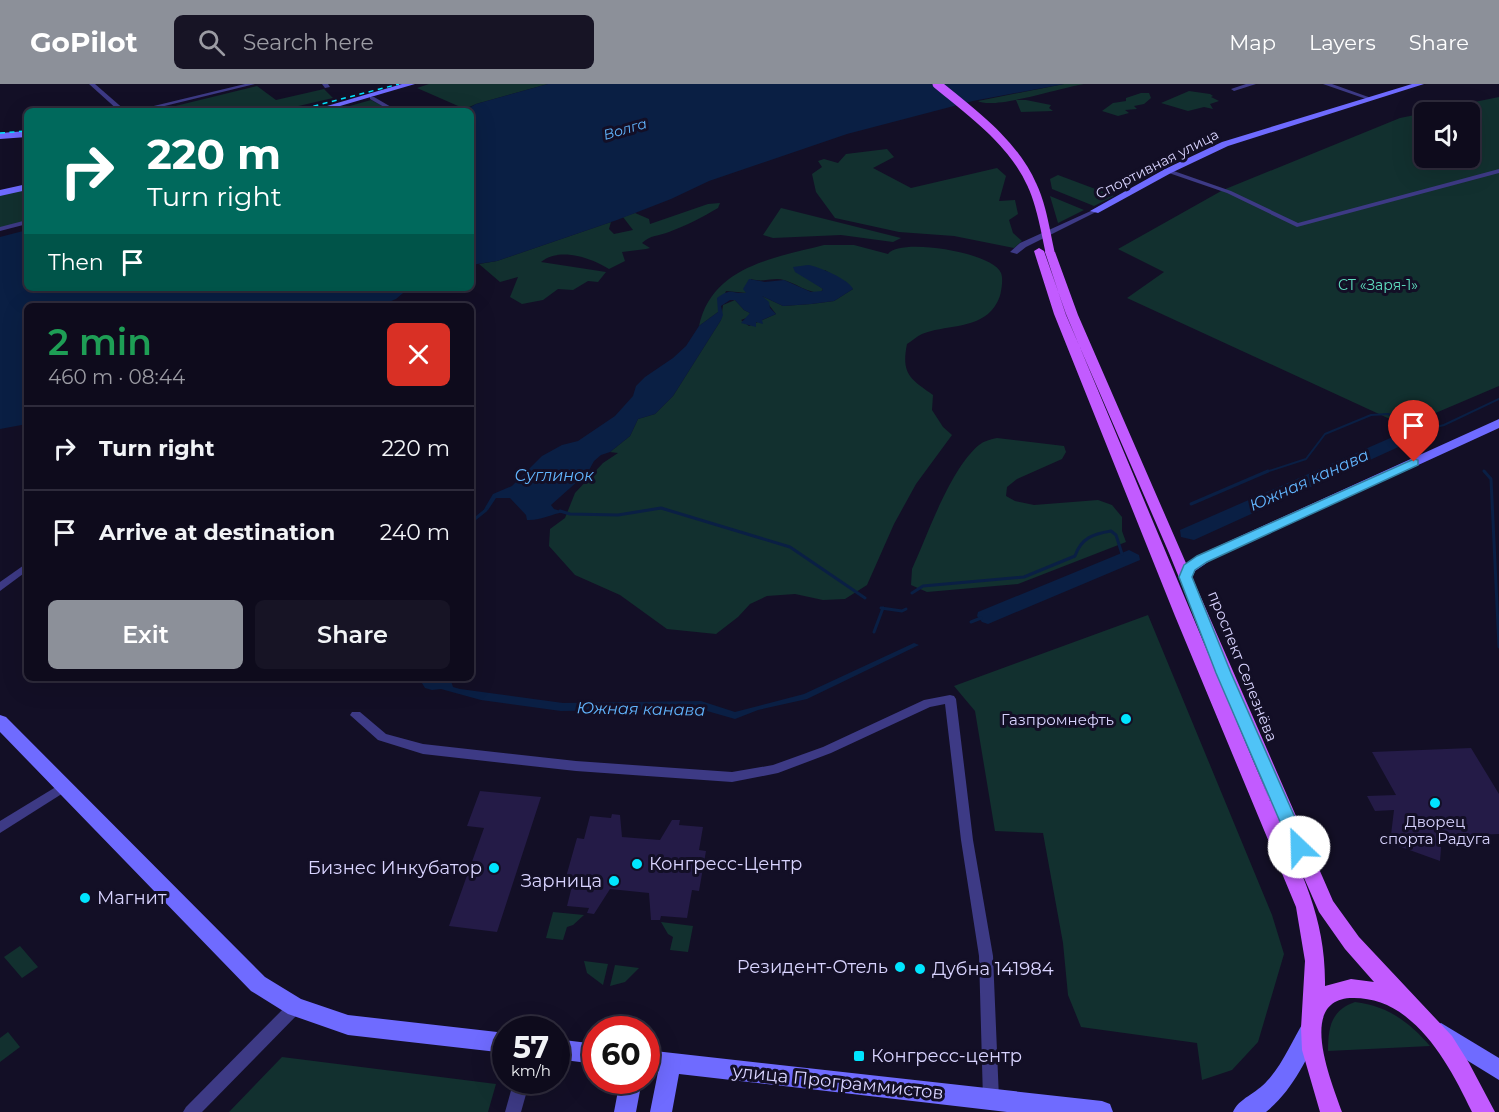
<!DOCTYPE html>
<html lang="en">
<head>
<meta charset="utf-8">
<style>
	:root { --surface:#0e0b1c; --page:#171425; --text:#f1f3f6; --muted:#9b9ba3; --line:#2e2b3b; --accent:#8c9099 }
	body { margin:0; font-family:Montserrat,sans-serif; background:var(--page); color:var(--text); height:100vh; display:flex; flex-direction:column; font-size:22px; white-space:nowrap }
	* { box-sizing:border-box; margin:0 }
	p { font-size:20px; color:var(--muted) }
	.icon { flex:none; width:33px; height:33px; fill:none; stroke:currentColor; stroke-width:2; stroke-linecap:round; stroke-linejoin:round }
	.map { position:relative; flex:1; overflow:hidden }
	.sheet { position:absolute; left:24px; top:219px; width:450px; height:378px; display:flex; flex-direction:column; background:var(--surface); border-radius:9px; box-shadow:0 6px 24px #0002,0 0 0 2px var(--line) }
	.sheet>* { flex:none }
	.top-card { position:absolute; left:24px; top:24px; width:450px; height:183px; border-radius:9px; box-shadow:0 6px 24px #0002,0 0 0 2px var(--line); background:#00695c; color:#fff; overflow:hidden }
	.controls { position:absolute; left:1414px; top:18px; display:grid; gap:12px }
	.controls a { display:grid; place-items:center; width:66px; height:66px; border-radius:9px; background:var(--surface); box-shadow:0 6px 24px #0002,0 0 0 2px var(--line); font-size:30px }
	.speed { position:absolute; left:492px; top:932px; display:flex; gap:12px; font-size:30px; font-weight:700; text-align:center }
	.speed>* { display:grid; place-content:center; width:78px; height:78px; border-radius:50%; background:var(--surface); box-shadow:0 6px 24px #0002,0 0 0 2px var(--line); line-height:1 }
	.speed small { font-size:15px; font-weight:400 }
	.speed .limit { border:9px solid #d22; background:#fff; color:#111 }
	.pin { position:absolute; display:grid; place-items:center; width:51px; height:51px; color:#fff; margin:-62px -26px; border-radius:50% 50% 50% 0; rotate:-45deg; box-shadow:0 0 6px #0007 }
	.pin .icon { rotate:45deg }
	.me { position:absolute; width:66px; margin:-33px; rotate:336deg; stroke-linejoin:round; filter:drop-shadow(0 0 4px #0008) }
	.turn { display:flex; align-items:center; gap:21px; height:126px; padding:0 24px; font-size:27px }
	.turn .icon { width:78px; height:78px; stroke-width:2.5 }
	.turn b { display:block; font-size:42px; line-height:51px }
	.then { display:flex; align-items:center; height:57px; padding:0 24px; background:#0003; gap:12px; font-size:22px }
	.round { display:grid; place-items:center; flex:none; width:63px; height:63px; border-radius:9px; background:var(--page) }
	.summary { display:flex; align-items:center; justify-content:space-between; height:102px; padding:0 24px }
	h1 { font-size:36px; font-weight:600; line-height:45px; color:#1e9e55 }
	.action { display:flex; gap:12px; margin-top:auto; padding:12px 24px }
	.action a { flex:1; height:69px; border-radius:9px; background:var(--accent); color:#fff; font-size:24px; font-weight:600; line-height:69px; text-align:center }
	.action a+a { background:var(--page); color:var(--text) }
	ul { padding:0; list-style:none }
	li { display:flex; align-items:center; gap:18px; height:84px; padding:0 24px; border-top:2px solid var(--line) }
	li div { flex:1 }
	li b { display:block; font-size:22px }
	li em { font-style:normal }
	header { display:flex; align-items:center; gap:36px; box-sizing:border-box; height:84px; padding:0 30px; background:var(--accent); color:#fff }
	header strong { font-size:28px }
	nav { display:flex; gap:33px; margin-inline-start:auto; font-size:21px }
	.search { width:420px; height:54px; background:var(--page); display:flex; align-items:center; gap:15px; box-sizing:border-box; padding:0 21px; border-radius:9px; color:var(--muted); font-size:22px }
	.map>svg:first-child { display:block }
	.green { fill:#12302f }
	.water { fill:#0a1f44 }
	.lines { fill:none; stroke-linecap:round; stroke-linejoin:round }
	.stream-far1 { stroke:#0a1f44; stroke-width:2 }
	.stream { stroke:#0a1f44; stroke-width:3 }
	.building { fill:#241b47 }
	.street { fill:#3d3a85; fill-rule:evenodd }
	.secondary { fill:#6f6bff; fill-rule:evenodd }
	.primary { fill:#c25bff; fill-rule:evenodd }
	.rail { stroke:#00e5ff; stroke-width:1.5; stroke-dasharray:5 4.5; stroke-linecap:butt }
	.primary-bridge { stroke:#c25bff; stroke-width:9 }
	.route { fill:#4fc3f7; stroke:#337fa1; stroke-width:1.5 }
	.poi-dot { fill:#00e5ff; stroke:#130f26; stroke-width:2 }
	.labels { text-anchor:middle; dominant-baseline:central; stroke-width:6; stroke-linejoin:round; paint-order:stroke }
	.far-water-label { font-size:14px; font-style:italic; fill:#62b6ff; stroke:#130f26 }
	.far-street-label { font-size:14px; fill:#d9d4ff; stroke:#130f26 }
	.far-park-label { font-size:14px; fill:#5fe0c0; stroke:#130f26 }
	.street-label { font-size:15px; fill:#d9d4ff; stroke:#130f26 }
	.poi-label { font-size:15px; fill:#d9d4ff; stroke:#130f26; text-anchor:end }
	.water-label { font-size:16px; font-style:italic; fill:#62b6ff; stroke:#130f26 }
	.near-poi-label { font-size:18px; fill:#d9d4ff; stroke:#130f26; text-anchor:start }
	.near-street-label { font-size:18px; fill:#d9d4ff; stroke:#130f26 }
</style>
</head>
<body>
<header>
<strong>GoPilot</strong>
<div class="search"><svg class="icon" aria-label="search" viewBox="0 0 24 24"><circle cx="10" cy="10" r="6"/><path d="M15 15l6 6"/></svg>Search here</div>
<nav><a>Map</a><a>Layers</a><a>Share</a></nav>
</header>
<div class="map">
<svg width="1499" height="1028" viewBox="0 0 1499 1028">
	<rect width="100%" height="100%" fill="#130f26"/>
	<g class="green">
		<polygon points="429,0 548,0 476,20 465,25 417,4"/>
		<path d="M 1064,0 L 1084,0 C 1064,3 993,26 978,17 Z"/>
		<polygon points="257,2 276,16 324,5 333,14 277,27 155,27"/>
		<polygon points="1189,7 1210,10 1213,12 1211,13 1219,17 1210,20 1213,25 1204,23 1188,27 1161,19"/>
		<polygon points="1141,9 1149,9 1151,14 1144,20 1134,22 1137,25 1125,26 1129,29 1118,32 1102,27 1113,19 1126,17 1126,14"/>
		<polygon points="1499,13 1499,302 1405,342 1127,214 1164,188 1118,165 1223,106 1400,34 1425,29 1425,74 1470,74 1470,28 1425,28"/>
		<polygon points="371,16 392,27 332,27"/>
		<polygon points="1016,16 1026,16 1051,21 1049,24 1053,27 1021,28"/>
		<polygon points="887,65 894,73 873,84 911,104 997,84 1006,92 999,117 1015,116 1018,130 1009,136 1013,149 1022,157 1014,164 954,152 899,148 835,134 816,108 812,90 822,83 818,77 824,75 838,79 846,70"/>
		<polygon points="1058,91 1114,112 1094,122 1052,105 1050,95"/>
		<polygon points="27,105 27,137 0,144 0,111"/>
		<polygon points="1050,112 1084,126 1058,139"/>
		<path d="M 720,119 L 718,124 C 703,133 685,142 669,148 C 659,152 650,151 642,159 L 650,164 L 646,165 L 622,168 L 625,177 L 609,185 C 590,173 559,163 541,178 L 606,188 L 598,198 L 588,197 L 573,206 L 558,205 L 543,216 L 522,220 L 510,213 L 518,193 L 500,198 L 479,180 L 497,177 L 611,138 L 609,145 L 614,150 L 633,146 L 623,133 L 635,129 L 649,135 L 650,140 L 708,120 Z"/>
		<polygon points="781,124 901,154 893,158 841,151 773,154 763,151"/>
		<path d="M 824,161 L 854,161 L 888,170 C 899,153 993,168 1001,189 C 1003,194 1002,202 1001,207 C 1000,214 996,222 991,227 C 974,245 944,241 922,250 C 917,252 912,257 907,260 C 901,290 910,295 933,311 L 932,326 L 943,343 L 952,351 L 916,400 L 894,440 L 867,501 L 845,515 L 823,516 L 795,510 L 767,512 L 750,520 L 738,533 L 716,550 L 667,545 L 620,511 L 575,491 L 549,462 L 550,445 L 565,434 L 575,409 L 603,379 L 618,369 L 610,368 L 630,352 L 638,335 L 655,330 L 673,312 L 721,236 L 723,221 L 735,216 L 744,226 L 750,229 L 749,233 L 741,236 L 749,242 L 776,230 L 762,212 L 783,222 L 811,220 L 834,217 L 853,205 L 825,186 L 815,199 L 823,205 L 820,209 C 806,208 797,200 784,196 C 773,193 764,199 751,195 L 747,209 L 726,207 L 718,228 L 699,242 C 712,182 774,174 824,161 Z"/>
		<path d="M 997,354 L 1064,362 L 1066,368 L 1062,375 L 1017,395 L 1007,403 L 1006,412 L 1015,417 L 1034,421 L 1098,416 L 1112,421 L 1122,433 L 1122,447 L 1126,458 L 1018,500 L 927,508 L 911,501 L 912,485 C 928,450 950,385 979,361 C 984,357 991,355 997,354 Z"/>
		<polygon points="1148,531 1272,831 1284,870 1258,958 1232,986 1202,996 1197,959 1081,943 1068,911 1063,859 1043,749 995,747 975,627 954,602"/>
		<polygon points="553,828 584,831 573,841 567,843 563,856 546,854"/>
		<polygon points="661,838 693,842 688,868 670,866 673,853 668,850"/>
		<polygon points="20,862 38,883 22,894 4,873"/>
		<polygon points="584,877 608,880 603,901 587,889"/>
		<polygon points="615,881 639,884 625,898 610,902"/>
		<path d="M 1355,918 C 1388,922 1409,938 1430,962 L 1328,967 C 1328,944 1331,926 1355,918 Z"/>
		<polygon points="8,948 20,963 0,978 0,954"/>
		<polygon points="282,973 496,1000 488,1028 229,1028"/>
	</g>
	<g class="water">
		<polygon points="548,0 1064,0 973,17 847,50 709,97 671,115 617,136 497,177 471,181 471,27 464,27 476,20"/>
		<polygon points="27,146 27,204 409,204 396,215 380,222 27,222 27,340 0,345 0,153"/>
		<path d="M 808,181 C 818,182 850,196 853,205 L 834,217 L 811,220 L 783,222 L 762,212 L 769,218 L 770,224 L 776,230 L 762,236 L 763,240 L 756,238 L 756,243 L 741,239 L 750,229 L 744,226 L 735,216 L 730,216 L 721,222 L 723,231 L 721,236 L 673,312 L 655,330 L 638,335 L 630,352 L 610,368 L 601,371 L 594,377 L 588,388 L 551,421 L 554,425 L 564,428 C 551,430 540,437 527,436 L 526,431 L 510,414 L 496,414 L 488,426 L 483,427 L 493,410 L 512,402 L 542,372 L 562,361 L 578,357 L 615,332 L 633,312 L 636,302 L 645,293 L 673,274 L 686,262 L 699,242 L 718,228 L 717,214 C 732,203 731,210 746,209 L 743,205 L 749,195 L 765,198 L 784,196 L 811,208 L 822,207 L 823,205 L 795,188 L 793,183 Z"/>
		<polygon points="1404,348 1416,355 1194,456 1181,453 1180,446"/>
		<polygon points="1129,466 1139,471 1140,476 988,540 982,538 977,532 978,528"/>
		<polygon points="914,559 919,561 807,615 758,626 735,635 700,625 561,627 481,616 441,605 432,606 425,604 419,594 450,594 453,603 460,605 563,619 701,617 735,628 804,610"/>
	</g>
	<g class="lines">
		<g class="stream-far1">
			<polyline points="1413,355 1425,351 1424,346 1444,341 1499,315"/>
			<polyline points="1484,387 1486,389"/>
			<polyline points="1263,389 1306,375 1325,350 1371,331 1388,330 1424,346"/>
		</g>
		<g class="stream">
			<polyline points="1484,387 1491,395 1499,563"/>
			<polyline points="1191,420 1268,387"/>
			<polyline points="560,427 570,430 618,431 661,424 790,463 865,514"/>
			<polyline points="471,438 486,426"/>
			<path d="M 912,509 L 923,502 L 1024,493 L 1075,472 C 1081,454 1093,450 1111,447 L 1116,451 L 1122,470"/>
			<polyline points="881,524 902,527 906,525"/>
			<polyline points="971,538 981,534"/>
			<polyline points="874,548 883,524"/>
		</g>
	</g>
	<g class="building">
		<polygon points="1471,664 1499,710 1499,750 1442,752 1440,777 1390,759 1394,726 1375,727 1367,712 1396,711 1372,668"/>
		<polygon points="480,707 541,713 497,848 449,842 484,744 467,742"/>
		<polygon points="612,730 620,731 622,753 660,756 672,736 680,736 679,741 703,743 699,766 706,767 699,807 692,806 687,834 661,832 660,836 651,836 649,809 610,805 594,830 587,829 589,824 567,822 574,794 566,793 577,754 584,755 590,732 611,734"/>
	</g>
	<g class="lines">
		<g class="street">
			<polygon points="89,0 95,0 126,27 119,27"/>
			<polygon points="245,0 255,0 144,27 133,27"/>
			<polygon points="322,0 328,0 330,3 325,4"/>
			<polygon points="1246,0 1256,0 1234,7 1231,5"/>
			<polygon points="1323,0 1332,0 1374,15 1369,16"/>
			<polygon points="370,13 374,13 398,27 391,27 370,15"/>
			<polygon points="1168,85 1231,107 1298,139 1499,85 1499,89 1297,143 1227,109 1166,88 1165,87"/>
			<polygon points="1093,126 1098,127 1026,163 1017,170 1010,168 1020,159"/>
			<polygon points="27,136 27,140 0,147 0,143"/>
			<polygon points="27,479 27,487 0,507 0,498"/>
			<polygon points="950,611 954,612 956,615 973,756 993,872 999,1015 996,1020 991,1023 986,1020 983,1015 979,872 961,756 945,620 930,623 831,669 778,689 732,698 576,687 423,670 378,656 350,631 352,628 360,628 386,650 423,660 576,677 732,688 773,681 823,663 924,616"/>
			<polygon points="64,698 68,700 70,703 68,706 0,749 0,737"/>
			<polygon points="295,916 300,918 302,923 300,928 202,1028 183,1028 186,1023 290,918"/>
			<polygon points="514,996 530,996 521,1028 505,1028"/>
		</g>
		<g class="secondary">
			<polygon points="402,0 415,0 323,27 310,27"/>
			<polygon points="1412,0 1424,0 1228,62 1171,89 1098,129 1090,127 1165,85 1222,58"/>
			<polygon points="27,47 27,53 0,55 0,49"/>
			<polygon points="27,100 27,106 0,112 0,106"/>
			<polygon points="1499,335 1499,344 1211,476 1195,487 1191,496 1181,496 1179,493 1184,481 1201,470"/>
			<polygon points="0,631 6,633 265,893 301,915 348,931 506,949 506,969 348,951 288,930 251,907 0,648"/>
			<path d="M 1311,934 L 1318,937 L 1321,944 C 1308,974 1292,1007 1266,1028 L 1233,1028 C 1238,1015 1257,1009 1267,997 C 1283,980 1292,957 1304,937 Z"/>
			<polygon points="1441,939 1499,974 1499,996 1434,956 1431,949 1434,942"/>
			<polygon points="556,955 596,960 596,980 556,975"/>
			<polygon points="646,966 1102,1017 1110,1020 1113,1028 1007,1028 679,990 672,1028 650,1028 658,988 646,986"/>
			<polygon points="620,996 642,996 636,1028 614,1028"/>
		</g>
		<path class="primary" d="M 1039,164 L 1044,167 L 1066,230 L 1270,717 L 1169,469 L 1066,231 L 1045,168 L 1046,166 L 1055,168 L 1078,231 L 1333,817 L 1359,853 L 1452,952 L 1469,979 L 1495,1028 L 1472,1028 C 1455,993 1436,956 1405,932 C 1390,920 1372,914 1354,914 C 1295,913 1332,999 1342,1028 L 1320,1028 L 1302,966 L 1301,944 L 1305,877 L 1296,823 L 1175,532 L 1054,230 L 1034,167 ZM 1276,730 L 1319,828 L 1345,865 L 1374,898 L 1351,895 L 1325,902 C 1326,834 1302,791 1276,730 Z"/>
		<g class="rail">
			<polyline points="295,27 399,0"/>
			<polyline points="0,49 27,47"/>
		</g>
		<path class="primary-bridge" d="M 937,0 C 972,29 1013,58 1032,101 C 1042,122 1045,146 1050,168"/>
	</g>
	<polygon class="route" points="1414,375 1418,376 1418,381 1207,478 1195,486 1192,493 1231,589 1308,763 1305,768 1299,770 1293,768 1291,763 1216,589 1179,493 1184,481 1197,472"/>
	<g class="poi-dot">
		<circle cx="1126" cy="635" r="6"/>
		<circle cx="1435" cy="719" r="6"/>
		<circle cx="637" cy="780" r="6"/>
		<circle cx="494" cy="784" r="6"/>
		<circle cx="614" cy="797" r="6"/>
		<circle cx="85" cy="814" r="6"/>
		<circle cx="900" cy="883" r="6"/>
		<circle cx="920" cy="885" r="6"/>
		<rect x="853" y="966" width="12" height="12" rx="3"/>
	</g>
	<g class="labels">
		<g class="far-water-label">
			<text transform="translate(625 45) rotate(-16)">Волга</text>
		</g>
		<g class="far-street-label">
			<text transform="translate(1157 80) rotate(-27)">Спортивная улица</text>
		</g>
		<g class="far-park-label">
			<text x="1378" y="201">СТ «Заря-1»</text>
		</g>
		<g class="street-label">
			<text transform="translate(1243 582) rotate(68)">проспект Селезнёва</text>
		</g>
		<g class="poi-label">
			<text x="1114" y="635">Газпромнефть</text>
			<text x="1435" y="737" text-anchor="middle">Дворец<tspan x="1435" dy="17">спорта Радуга</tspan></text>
		</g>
		<g class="water-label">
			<text x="554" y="391">Суглинок</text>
			<text transform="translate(1309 396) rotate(-24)">Южная канава</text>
			<text transform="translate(641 625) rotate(1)">Южная канава</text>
		</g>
		<g class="near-poi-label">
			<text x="649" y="780">Конгресс-Центр</text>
			<text x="482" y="784" text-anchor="end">Бизнес Инкубатор</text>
			<text x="602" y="797" text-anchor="end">Зарница</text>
			<text x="97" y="814">Магнит</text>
			<text x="888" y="883" text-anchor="end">Резидент-Отель</text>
			<text x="932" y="885">Дубна 141984</text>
			<text x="871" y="972">Конгресс-центр</text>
		</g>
		<g class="near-street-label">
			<text transform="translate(838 998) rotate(6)">улица Программистов</text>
		</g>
	</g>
</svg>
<div class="controls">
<a><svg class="icon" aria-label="sound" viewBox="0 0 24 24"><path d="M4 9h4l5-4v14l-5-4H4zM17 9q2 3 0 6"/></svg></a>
</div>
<div class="speed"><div>57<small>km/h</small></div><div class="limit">60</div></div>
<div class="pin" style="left:1414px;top:378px;background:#d93025"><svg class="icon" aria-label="arrive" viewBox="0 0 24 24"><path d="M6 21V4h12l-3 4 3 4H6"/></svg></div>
<svg class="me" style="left:1299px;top:763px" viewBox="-20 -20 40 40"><circle r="19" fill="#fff"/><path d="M0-13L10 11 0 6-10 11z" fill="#4fc3f7"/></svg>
<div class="top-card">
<div class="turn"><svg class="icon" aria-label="right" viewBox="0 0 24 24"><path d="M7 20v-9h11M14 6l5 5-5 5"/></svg><div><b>220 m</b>Turn right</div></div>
<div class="then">Then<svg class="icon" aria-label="arrive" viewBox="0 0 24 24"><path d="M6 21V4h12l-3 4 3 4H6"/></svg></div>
</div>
<section class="sheet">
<div class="summary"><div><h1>2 min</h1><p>460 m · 08:44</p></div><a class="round" style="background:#d93025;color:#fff"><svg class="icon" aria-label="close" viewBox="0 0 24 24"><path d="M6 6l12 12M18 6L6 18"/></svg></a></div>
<ul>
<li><svg class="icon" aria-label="right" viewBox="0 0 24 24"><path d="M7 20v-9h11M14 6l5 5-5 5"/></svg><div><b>Turn right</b></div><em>220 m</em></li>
<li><svg class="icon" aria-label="arrive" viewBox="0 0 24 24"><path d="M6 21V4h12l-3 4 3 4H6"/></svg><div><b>Arrive at destination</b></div><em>240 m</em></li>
</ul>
<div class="action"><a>Exit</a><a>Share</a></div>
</section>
</div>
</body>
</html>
